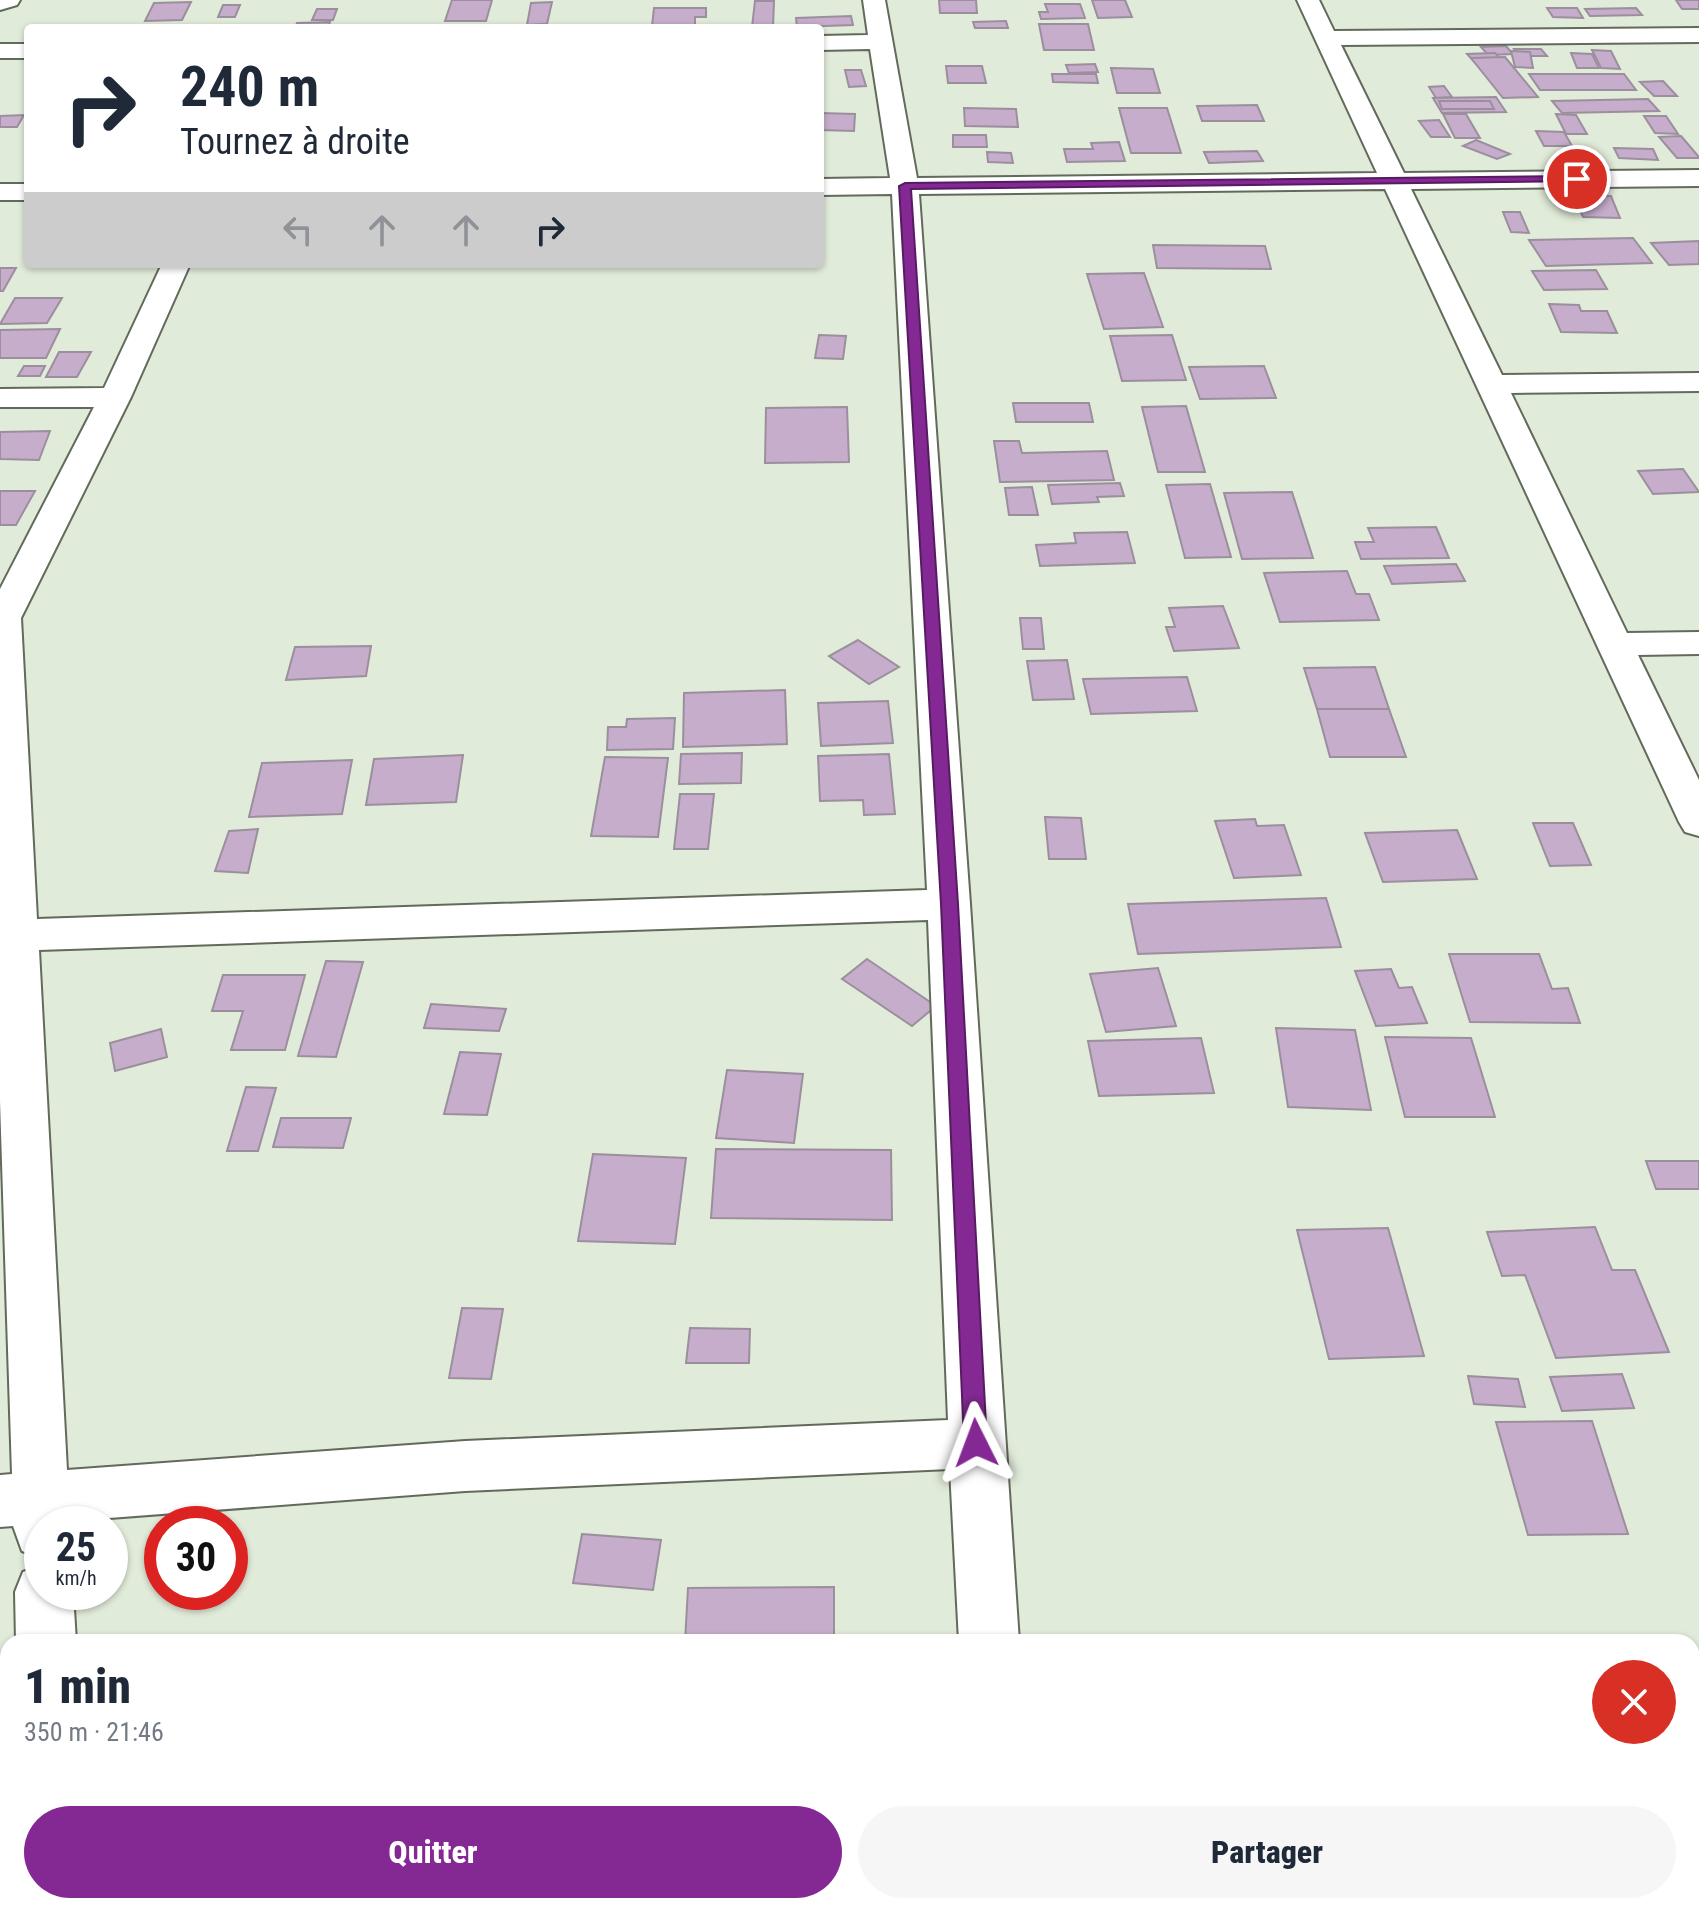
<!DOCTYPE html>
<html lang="fr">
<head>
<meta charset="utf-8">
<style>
	:root { --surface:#fff; --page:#f6f6f7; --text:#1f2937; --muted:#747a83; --accent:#842994 }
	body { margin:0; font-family:"Roboto Condensed",sans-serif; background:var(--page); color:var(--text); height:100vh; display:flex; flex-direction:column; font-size:30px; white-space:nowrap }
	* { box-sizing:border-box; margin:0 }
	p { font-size:26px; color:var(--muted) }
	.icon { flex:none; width:44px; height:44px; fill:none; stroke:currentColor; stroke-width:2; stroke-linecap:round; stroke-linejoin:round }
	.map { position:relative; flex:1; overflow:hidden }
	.panel { position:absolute; left:0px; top:1634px; width:1700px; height:280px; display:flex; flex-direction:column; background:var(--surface); border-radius:24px 24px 0 0; box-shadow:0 2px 6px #0004 }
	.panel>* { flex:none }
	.top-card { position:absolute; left:24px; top:24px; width:800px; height:244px; border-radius:8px; box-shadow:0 2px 6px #0004; background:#fff; color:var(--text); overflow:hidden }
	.speed { position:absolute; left:24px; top:1506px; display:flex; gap:16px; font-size:40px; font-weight:700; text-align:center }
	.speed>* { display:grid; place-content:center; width:104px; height:104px; border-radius:50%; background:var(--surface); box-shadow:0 2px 6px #0004; line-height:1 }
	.speed small { font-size:20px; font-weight:400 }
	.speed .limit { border:12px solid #d22; background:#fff; color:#111 }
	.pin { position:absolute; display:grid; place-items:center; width:68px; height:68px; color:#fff; margin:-34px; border:4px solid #fff; border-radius:50%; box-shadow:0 2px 8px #0007 }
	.me { position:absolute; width:88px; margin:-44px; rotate:357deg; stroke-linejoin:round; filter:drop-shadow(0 0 6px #0008) }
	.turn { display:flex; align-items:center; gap:28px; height:168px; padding:0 24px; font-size:36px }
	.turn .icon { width:104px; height:104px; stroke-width:2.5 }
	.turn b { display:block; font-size:56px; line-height:68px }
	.lanes { display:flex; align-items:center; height:76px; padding:0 24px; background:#0003; justify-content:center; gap:40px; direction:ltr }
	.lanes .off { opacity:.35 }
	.round { display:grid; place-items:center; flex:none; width:84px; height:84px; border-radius:42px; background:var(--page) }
	.head { display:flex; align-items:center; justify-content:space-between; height:136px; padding:0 24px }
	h1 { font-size:48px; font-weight:800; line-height:60px }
	.primary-button { display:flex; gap:16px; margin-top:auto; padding:16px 24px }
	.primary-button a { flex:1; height:92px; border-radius:48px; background:var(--accent); color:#fff; font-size:32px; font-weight:800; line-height:92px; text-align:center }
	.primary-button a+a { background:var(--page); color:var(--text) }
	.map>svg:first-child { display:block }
	.building { fill:#c6adcb; stroke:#9b8f9d; stroke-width:2 }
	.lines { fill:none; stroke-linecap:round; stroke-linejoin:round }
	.minor-casing { stroke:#626a5b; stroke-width:4 }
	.minor { fill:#fff; fill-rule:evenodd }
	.route { fill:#842994; stroke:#561b60; stroke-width:2 }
</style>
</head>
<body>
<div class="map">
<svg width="1699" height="1914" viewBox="0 0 1699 1914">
	<rect width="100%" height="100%" fill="#e1ebd9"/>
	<g class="building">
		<polygon points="452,0 492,0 486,21 445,21"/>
		<polygon points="939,0 976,0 977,13 940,13"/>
		<polygon points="1092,0 1125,0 1132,17 1098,18"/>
		<polygon points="1676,0 1699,0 1699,9 1682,9"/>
		<polygon points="755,1 774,1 773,27 752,27"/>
		<polygon points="191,2 182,20 145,21 154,3"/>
		<polygon points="552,2 547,24 527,25 531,3"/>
		<polygon points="1045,4 1080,4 1085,18 1041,19 1039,12 1048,12"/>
		<polygon points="223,5 240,5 235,17 218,17"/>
		<polygon points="654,8 706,8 706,17 695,17 695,26 652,26"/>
		<polygon points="1547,8 1577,8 1583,18 1553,17"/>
		<polygon points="1636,8 1642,15 1590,16 1585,9"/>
		<polygon points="317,9 337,9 333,20 312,20"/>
		<polygon points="851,16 853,25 797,27 796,18"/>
		<polygon points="1006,21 1008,28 975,28 973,22"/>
		<polygon points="330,22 328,28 295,28 297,23"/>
		<polygon points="1039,24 1088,24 1094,50 1044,50"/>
		<polygon points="1506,46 1513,54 1488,55 1481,47"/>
		<polygon points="1514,49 1541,49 1547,56 1519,56"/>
		<polygon points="1592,50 1611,51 1620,69 1601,68"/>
		<polygon points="1511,51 1530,52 1533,68 1515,67"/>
		<polygon points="1495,53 1529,89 1500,90 1467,54"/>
		<polygon points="1571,53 1592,54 1599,68 1577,68"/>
		<polygon points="1505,57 1538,97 1503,98 1471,58"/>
		<polygon points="1095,64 1098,72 1069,73 1066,65"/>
		<polygon points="946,66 982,66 986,83 948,83"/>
		<polygon points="1111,68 1153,69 1160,93 1117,93"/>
		<polygon points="845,70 861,70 866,86 849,87"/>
		<polygon points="1052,74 1096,74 1098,83 1053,82"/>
		<polygon points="1529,74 1624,74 1636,90 1540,90"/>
		<polygon points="1663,81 1677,96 1654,96 1640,82"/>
		<polygon points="1444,86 1452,97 1436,98 1429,87"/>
		<polygon points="1496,97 1506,112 1442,113 1433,98"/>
		<polygon points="1648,99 1659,111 1562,113 1552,101"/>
		<polygon points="1439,101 1490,101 1494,109 1442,109"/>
		<polygon points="1257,105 1264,121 1202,121 1197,106"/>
		<polygon points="964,108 1016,109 1018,127 965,126"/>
		<polygon points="1119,108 1167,108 1181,153 1131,153"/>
		<polygon points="820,113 855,114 854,131 820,130"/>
		<polygon points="1443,114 1466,114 1480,138 1455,138"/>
		<polygon points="1556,114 1576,115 1587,134 1566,134"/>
		<polygon points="24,115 17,127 0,127 0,116"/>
		<polygon points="1644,116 1666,116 1678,134 1655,133"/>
		<polygon points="1439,120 1450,137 1431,137 1419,121"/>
		<polygon points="1536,131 1564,132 1572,146 1544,146"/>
		<polygon points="953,135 986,135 987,147 953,147"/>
		<polygon points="1681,136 1699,157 1699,158 1677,158 1659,137"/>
		<polygon points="1476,140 1510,154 1497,159 1463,146"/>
		<polygon points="1119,142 1125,161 1067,162 1064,149 1093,149 1091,143"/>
		<polygon points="1614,148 1653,149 1658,160 1619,158"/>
		<polygon points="1257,151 1263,161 1209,163 1204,152"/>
		<polygon points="987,152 1011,153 1013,163 988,162"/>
		<polygon points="1574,195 1611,196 1620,218 1583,217"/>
		<polygon points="1503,212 1520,212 1529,233 1511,232"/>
		<polygon points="1633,238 1652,263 1546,266 1529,240"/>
		<polygon points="1699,241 1699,264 1669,265 1651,243"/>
		<polygon points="1153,245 1265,246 1271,269 1157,268"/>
		<polygon points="0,268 16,268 3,291 0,291"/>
		<polygon points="1596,270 1607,289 1544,290 1532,271"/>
		<polygon points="1144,273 1163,327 1104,329 1087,274"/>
		<polygon points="15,298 62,298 47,323 0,324"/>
		<polygon points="1549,304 1579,305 1581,311 1607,311 1617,333 1561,332"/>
		<polygon points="60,329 46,358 0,358 0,330"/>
		<polygon points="819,335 846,336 843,359 815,358"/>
		<polygon points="1172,335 1186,380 1122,381 1110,336"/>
		<polygon points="59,352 91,352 77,377 46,377"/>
		<polygon points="24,366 45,366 40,376 18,376"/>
		<polygon points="1264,366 1276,398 1200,399 1189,367"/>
		<polygon points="1013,403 1089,403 1093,422 1016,422"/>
		<polygon points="1186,406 1205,472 1158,472 1142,407"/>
		<polygon points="847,407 849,462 765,463 766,408"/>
		<polygon points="50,431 39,460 0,459 0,432"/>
		<polygon points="994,441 1019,441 1022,453 1107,451 1114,480 1000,482"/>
		<polygon points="1683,469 1699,492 1653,494 1638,471"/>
		<polygon points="1120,483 1124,496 1097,497 1099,502 1052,504 1048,485"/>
		<polygon points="1210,484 1231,557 1185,558 1166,485"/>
		<polygon points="1032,487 1038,515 1009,515 1005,488"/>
		<polygon points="0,491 35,491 16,525 0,525"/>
		<polygon points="1292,492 1313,558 1242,559 1224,493"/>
		<polygon points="1436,527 1449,558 1361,559 1355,542 1374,542 1368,528"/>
		<polygon points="1127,532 1135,563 1040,566 1036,545 1076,543 1074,533"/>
		<polygon points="1456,564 1465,581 1392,584 1384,566"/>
		<polygon points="1347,571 1356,594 1369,594 1379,620 1280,622 1264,573"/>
		<polygon points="1223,606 1239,648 1174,651 1166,627 1175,627 1169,608"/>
		<polygon points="1020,618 1041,618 1044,649 1023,649"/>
		<polygon points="858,640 899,667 869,684 829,656"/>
		<polygon points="371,646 366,676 286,680 295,647"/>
		<polygon points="1067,660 1074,699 1033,700 1027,661"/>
		<polygon points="1375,667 1389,709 1317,709 1304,668"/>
		<polygon points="1187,677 1197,711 1091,714 1083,679"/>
		<polygon points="785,690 787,744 683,747 684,693"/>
		<polygon points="888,701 893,743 821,746 818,703"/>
		<polygon points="1317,709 1389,709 1406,757 1330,757"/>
		<polygon points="675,718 673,749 607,750 608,727 626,727 627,719"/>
		<polygon points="742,753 741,783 679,784 681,754"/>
		<polygon points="889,754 895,814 864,815 863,800 820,801 818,756"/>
		<polygon points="463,755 456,802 366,805 374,759"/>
		<polygon points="605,757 668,758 658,837 591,836"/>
		<polygon points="352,760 342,814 249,817 262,763"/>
		<polygon points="680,794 714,794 708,849 674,849"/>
		<polygon points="1045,817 1081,818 1086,859 1049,859"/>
		<polygon points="1255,819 1257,826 1284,825 1301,875 1234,878 1215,821"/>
		<polygon points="1533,823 1573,823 1591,865 1550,866"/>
		<polygon points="258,829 248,873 215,871 229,831"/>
		<polygon points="1457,830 1477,879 1383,882 1365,833"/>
		<polygon points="1326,898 1341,947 1138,954 1128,904"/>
		<polygon points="1449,954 1539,954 1552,989 1568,988 1580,1023 1470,1022"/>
		<polygon points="867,959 936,1006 912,1026 842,979"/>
		<polygon points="326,961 363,962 336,1057 298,1056"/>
		<polygon points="1158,968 1176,1026 1106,1032 1090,974"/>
		<polygon points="1391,969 1399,988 1412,987 1427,1023 1376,1026 1355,971"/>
		<polygon points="223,975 305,975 285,1050 231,1050 243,1011 212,1011"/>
		<polygon points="431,1004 506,1009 499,1031 424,1028"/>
		<polygon points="1276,1028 1355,1030 1371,1110 1288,1107"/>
		<polygon points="161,1029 167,1057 115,1071 110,1043"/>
		<polygon points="1385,1037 1471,1038 1495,1117 1405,1117"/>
		<polygon points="1201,1038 1214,1093 1099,1096 1088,1041"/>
		<polygon points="460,1052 501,1054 487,1115 444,1114"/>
		<polygon points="727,1070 803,1074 794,1143 716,1138"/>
		<polygon points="246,1087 276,1088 258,1151 227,1151"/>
		<polygon points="281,1118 351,1118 343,1148 273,1147"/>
		<polygon points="716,1149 891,1150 892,1220 711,1218"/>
		<polygon points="593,1154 686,1158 675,1244 578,1241"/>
		<polygon points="1646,1161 1699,1161 1699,1189 1656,1189"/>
		<polygon points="1595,1227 1612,1270 1635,1270 1669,1352 1556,1358 1525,1275 1502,1276 1487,1232"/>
		<polygon points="1388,1228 1424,1356 1329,1359 1297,1230"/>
		<polygon points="462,1308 503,1309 491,1379 449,1378"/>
		<polygon points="690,1328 750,1329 749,1363 686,1363"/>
		<polygon points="1622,1374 1634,1408 1562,1411 1550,1377"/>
		<polygon points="1468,1376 1518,1379 1525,1407 1474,1404"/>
		<polygon points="1592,1421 1628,1534 1528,1535 1496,1422"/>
		<polygon points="582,1534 661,1540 653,1590 573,1583"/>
		<polygon points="834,1587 834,1642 685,1642 688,1588"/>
		<polygon points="239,1906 350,1906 349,1914 237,1914"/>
		<polygon points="586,1906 634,1906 633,1914 585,1914"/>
	</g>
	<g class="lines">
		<defs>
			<g id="minor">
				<polygon points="0,0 20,0 17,5 0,10"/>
				<path d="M 863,0 L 885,0 L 917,178 L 1377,173 L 1297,0 L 1319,0 L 1334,31 L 1699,28 L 1699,42 L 1341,45 L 1404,173 L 1699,170 L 1699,186 L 1411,189 L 1502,375 L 1699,373 L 1699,391 L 1511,393 L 1627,633 L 1699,632 L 1699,654 L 1638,655 L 1699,780 L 1699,836 L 1685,832 L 1679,822 L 1385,189 L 919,194 L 970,904 L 1019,1642 L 959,1642 L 950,1469 L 465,1491 L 70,1521 L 70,1524 L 42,1524 L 42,1558 L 22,1551 L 13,1526 L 0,1527 L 0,1475 L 12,1474 L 0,1101 L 0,589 L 94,407 L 0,407 L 0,389 L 104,388 L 162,264 L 190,264 L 131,397 L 21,618 L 37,919 L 927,890 L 892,194 L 820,195 L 820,179 L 890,178 L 870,49 L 820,50 L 820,36 L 868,35 ZM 928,920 L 948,1420 L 465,1441 L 67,1470 L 39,950 Z"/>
				<rect x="0" y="44" width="28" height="14"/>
				<rect x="0" y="184" width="28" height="16"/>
				<polygon points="42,1565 42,1592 73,1592 76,1642 16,1642 15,1592 23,1572"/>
				<polygon points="1699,1773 1699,1835 1692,1837 1692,1775"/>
				<rect x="23" y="1906" width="66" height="8"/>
				<polygon points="973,1906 1039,1906 1040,1914 974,1914"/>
				<polygon points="1325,1906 1407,1906 1403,1914 1321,1914"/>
			</g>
		</defs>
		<use href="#minor" class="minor-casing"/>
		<use href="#minor" class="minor"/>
	</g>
	<polygon class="route" points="1577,176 1582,179 1581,181 911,189 958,904 987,1443 984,1450 976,1453 968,1450 964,1443 941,904 899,186 905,183"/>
</svg>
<div class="speed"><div>25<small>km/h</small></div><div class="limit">30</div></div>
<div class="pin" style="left:1577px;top:179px;background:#d93025"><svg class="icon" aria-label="arrive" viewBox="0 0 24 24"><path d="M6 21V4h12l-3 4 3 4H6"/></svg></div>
<svg class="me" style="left:976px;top:1443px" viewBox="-20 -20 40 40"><path d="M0-17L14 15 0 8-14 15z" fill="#842994" stroke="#fff" stroke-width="4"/></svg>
<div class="top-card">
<div class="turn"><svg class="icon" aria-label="right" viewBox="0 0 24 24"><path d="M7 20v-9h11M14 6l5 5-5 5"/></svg><div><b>240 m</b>Tournez à droite</div></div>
<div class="lanes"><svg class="icon off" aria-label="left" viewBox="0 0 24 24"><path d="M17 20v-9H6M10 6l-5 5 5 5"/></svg><svg class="icon off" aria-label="ahead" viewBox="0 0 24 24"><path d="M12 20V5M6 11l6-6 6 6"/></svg><svg class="icon off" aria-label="ahead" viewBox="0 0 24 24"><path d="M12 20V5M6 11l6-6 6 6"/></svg><svg class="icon" aria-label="right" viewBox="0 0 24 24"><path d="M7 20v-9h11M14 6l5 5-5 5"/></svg></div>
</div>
<section class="panel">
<div class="head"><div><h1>1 min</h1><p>350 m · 21:46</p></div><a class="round" style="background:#d93025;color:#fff"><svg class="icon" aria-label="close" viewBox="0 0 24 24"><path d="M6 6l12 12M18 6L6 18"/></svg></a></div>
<div class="primary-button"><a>Quitter</a><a>Partager</a></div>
</section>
</div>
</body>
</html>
